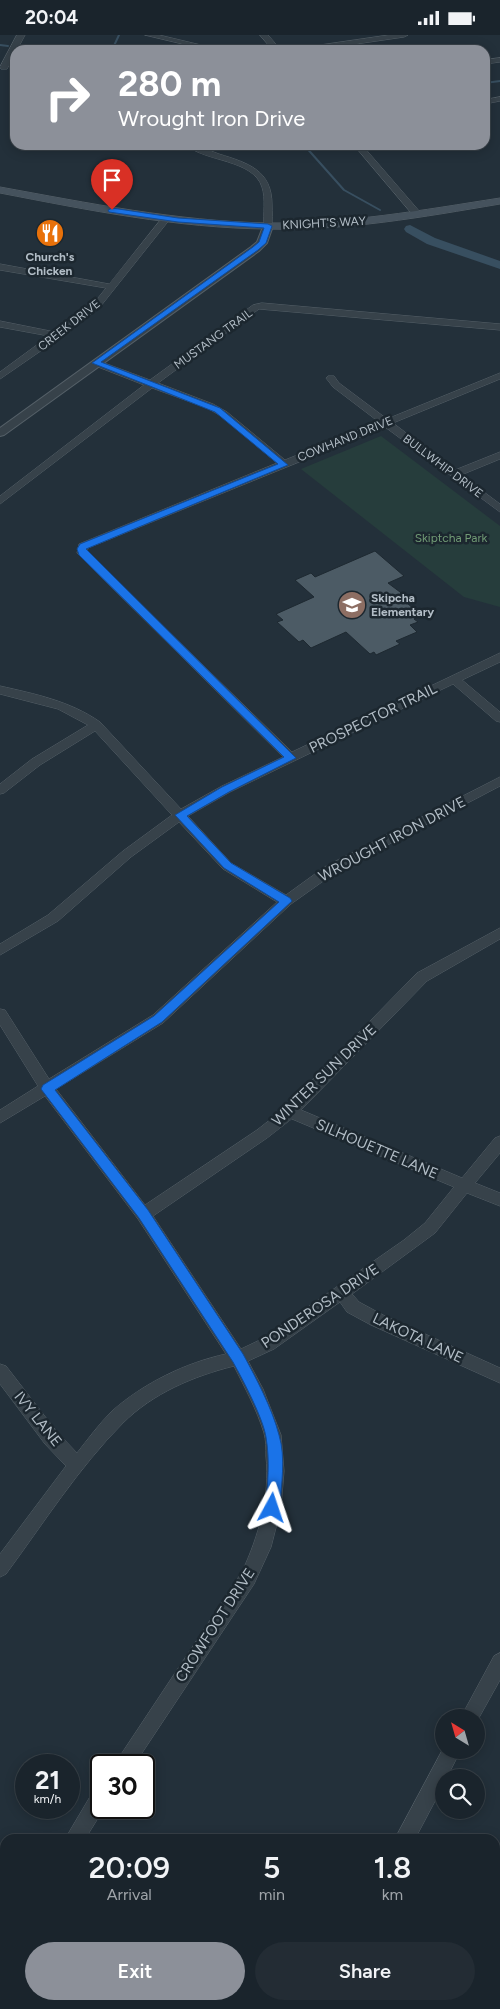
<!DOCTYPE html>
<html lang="en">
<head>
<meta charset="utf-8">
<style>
	:root { --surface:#1a242c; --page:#232c34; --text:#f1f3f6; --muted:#9fa4a9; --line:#384148; --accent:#8c9099 }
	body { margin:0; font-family:Figtree,sans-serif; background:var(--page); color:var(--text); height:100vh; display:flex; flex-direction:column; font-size:19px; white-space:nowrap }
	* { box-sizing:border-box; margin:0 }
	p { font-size:16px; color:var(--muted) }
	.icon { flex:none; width:28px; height:28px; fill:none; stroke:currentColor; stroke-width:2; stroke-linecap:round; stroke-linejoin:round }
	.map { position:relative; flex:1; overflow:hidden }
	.side { position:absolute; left:0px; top:1799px; width:500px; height:176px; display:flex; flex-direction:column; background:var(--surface); border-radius:15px 15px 0 0; box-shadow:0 2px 12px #0003,0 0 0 1px var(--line) }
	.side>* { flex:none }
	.hud { position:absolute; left:10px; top:10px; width:480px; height:105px; border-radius:15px; box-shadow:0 2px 12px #0003,0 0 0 1px var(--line); background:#8c9099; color:#fff; overflow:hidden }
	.needle { width:32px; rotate:323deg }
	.tools { position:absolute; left:435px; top:1674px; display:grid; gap:10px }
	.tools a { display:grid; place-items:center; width:50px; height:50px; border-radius:50%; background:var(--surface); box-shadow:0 2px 12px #0003,0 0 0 1px var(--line); font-size:25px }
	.speed { position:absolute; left:15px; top:1719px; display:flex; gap:10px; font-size:25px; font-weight:700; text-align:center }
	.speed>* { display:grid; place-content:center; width:65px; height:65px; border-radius:50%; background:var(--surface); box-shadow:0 2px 12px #0003,0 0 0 1px var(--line); line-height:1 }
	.speed small { font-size:12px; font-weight:400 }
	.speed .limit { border:2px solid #111; border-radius:8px; background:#fff; color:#111 }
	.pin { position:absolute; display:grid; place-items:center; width:42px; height:42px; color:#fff; margin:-51px -21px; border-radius:50% 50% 50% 0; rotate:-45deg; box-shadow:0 0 5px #0007 }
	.pin .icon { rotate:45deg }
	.me { position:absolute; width:55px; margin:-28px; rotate:5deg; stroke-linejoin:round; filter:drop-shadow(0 0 4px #0008) }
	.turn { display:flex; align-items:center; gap:18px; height:105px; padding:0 25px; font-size:22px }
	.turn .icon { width:65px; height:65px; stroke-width:2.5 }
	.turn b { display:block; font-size:35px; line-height:42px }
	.eta { display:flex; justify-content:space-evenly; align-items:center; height:85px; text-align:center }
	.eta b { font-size:30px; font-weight:600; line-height:35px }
	.button { display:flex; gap:10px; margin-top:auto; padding:10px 25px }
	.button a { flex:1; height:58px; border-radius:30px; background:var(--accent); color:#fff; font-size:20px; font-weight:600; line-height:58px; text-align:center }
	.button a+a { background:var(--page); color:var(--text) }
	.status { display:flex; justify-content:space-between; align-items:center; height:35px; padding:0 25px; background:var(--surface); direction:ltr }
	.status svg { height:14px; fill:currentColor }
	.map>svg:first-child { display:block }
	.green { fill:#263d3c }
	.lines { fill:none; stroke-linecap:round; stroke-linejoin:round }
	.stream { stroke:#384f60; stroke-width:2 }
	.river { fill:#384f60; fill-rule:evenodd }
	.building { fill:#4c5b65; stroke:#1e2931 }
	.minor-casing { stroke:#556068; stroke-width:1 }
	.tertiary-casing { stroke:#556068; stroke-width:2 }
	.secondary-casing { stroke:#556068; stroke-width:1 }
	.minor { fill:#37424a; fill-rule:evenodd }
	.tertiary { fill:#37424a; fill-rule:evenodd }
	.secondary { fill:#45525d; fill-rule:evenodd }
	.route { fill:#1a73e8; stroke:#114b97 }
	.labels { text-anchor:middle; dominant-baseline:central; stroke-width:5; stroke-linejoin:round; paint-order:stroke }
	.far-street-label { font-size:12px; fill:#b2bdc6; stroke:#1c272f }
	.far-poi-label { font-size:12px; font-weight:bold; fill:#b2bdc6; stroke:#1c272f }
	.far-park-label { font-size:12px; fill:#719b75; stroke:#1c272f }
	.street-label { font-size:15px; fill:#b2bdc6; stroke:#1c272f }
</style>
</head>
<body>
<div class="status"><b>20:04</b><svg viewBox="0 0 49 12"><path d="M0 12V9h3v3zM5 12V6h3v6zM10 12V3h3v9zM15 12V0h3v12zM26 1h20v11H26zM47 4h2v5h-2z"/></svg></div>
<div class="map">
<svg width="500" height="1974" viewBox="0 0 500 1974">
	<rect width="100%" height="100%" fill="#23303a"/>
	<polygon class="green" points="381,401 500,491 500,572 464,562 301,434"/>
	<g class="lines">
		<g class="stream">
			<polyline points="0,10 8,11"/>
			<polyline points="21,11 88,15"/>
			<polyline points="112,15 119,0"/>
			<polyline points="485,48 500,46"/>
			<polyline points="304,110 344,155 380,175"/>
		</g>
		<polygon class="river" points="410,190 435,203 500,226 500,234 427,209 406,197 404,194 406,191"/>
	</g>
	<polygon class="building" points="375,516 404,541 388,548 404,560 400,562 421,580 414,584 418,587 410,590 417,597 396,606 400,609 376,620 374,617 370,619 346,597 311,613 303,605 299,607 277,587 283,585 276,579 314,562 295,545 311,538 315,542"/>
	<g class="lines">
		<defs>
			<g id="minor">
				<polygon points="17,0 25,0 7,34 1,34 0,32"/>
				<polygon points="145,0 159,0 222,15 208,15"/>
				<polygon points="260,0 268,0 281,15 273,15"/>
				<polygon points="389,0 408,0 404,2 315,15 296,15 300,13"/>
				<polygon points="500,23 500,27 485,29 485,25"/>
				<polygon points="500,62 500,66 485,69 485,65"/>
				<path d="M 186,110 C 198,110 208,115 219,119 C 248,128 272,135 272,170 C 272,177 273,186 271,193 L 264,191 C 263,179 266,164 262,152 C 253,124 205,127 186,110 Z"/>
				<polygon points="354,110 362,110 420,177 420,181 414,181"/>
				<polygon points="163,182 170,184 100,272 61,302 0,344 0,337 49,301 0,292 0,286 55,297 94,268 106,253 0,235 0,229 109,249"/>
				<path d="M 262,268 L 500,289 L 500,295 L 259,274 L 158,348 L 213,369 L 227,377 L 285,425 L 379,387 L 333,352 L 326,343 L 328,341 L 334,341 L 339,348 L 387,384 L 500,338 L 500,344 L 393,388 L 455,435 L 500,417 L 500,424 L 461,440 L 500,469 L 500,477 L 385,392 L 88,513 L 87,517 L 292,717 L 500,618 L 500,627 L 462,645 L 500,677 L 500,687 L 496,686 L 453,649 L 230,757 L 188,781 L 231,828 L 286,860 L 326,831 L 500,742 L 500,751 L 336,837 L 291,869 L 163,988 L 56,1054 L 145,1170 L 257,1095 L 285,1073 L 417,938 L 500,893 L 500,904 L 427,946 L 301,1075 L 462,1143 L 495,1103 L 500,1101 L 500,1118 L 475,1148 L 500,1158 L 500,1171 L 467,1158 L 435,1198 L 352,1259 L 359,1267 L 383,1280 L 500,1333 L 500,1348 L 371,1290 L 347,1277 L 340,1267 L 274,1314 L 248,1326 L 263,1354 L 281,1400 L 284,1436 L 281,1473 L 271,1512 L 254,1549 L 134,1730 L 114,1730 L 242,1537 C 259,1500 270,1462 266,1421 C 266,1414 266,1405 264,1398 C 257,1375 245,1353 234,1331 C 194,1341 153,1358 123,1388 C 79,1432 43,1489 6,1539 L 0,1542 L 0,1519 L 66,1431 L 45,1409 L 0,1349 L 0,1329 L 6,1331 L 57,1397 L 77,1418 C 88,1404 99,1389 112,1376 C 144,1348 185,1328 226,1319 L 138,1184 L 45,1061 L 0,1088 L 0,1075 L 38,1051 L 0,990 L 0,974 L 5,975 L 49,1044 L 153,980 L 277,867 L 223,834 L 179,787 L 131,822 L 58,886 L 0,920 L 0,909 L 48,880 L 123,816 L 172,780 L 95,696 L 40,730 L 4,758 L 0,759 L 0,749 L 32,724 L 88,690 L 58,674 L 0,659 L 0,651 C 35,659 70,666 100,687 L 181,774 L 222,751 L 283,722 L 77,518 L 79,509 L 277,428 L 221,381 L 207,373 L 152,353 L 0,469 L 0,461 L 144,350 L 93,330 L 93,326 L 99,326 L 150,345 L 253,270 ZM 292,1084 L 454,1152 L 425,1188 L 404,1205 L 262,1304 L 241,1314 L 153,1181 L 267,1103 Z"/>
				<polygon points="500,1618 500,1645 476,1688 476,1682 461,1682 494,1621"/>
				<polygon points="444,1712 444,1715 461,1715 447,1742 444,1742 444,1749 415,1804 395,1804"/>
				<polygon points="101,1753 101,1772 105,1772 85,1804 65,1804 94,1755"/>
				<polygon points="0,1877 5,1879 5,1923 0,1925"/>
				<polygon points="88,1970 111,1970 113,1974 90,1974"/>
				<polygon points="303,1970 323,1970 321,1974 301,1974"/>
			</g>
			<polygon id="tertiary" points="268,188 273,191 267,208 259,216 4,400 0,401 0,393 251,212 257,207 264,189"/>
			<path id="secondary" d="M 0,152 C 88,168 177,186 267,188 C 345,189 423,175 500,163 L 500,169 C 423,182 345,196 267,194 C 177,193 88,175 0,158 Z"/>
		</defs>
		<use href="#minor" class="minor-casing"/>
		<use href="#tertiary" class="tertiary-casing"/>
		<use href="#secondary" class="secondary-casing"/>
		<use href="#minor" class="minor"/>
		<use href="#tertiary" class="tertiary"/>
		<use href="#secondary" class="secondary"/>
	</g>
	<path class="route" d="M 112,173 L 178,183 L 268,189 L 272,191 L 266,208 L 258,215 L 101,327 L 220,373 L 288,430 L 86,514 L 296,723 L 229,757 L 187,781 L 231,828 L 290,863 L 292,866 L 162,987 L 55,1055 L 148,1175 L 243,1319 C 256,1343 272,1373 279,1400 C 286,1423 281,1450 280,1473 L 277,1478 L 272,1480 L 268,1478 L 265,1473 C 268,1449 270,1426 266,1402 C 263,1383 243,1345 233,1327 L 139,1183 L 41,1054 L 43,1050 L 154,981 L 279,867 L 224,833 L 175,780 L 222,752 L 284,722 L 79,520 L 77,514 L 80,509 L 278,429 L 215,377 L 92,328 L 253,212 L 259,207 L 264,193 L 178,187 L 109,177 L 108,175 Z"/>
	<defs>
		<symbol id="restaurant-disc" viewBox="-11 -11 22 22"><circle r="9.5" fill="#e8710a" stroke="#1c272f"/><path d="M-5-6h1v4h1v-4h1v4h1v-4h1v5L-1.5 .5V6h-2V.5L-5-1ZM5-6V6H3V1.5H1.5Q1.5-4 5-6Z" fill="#fff"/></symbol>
		<symbol id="school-disc" viewBox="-11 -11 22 22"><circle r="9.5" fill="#8d6e63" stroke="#1c272f"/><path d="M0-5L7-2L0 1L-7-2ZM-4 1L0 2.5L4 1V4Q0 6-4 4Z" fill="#fff"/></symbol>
	</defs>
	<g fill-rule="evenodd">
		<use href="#restaurant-disc" x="34" y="182" width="32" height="32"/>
		<use href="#school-disc" x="336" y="554" width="32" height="32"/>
	</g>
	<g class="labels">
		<g class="far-street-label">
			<text transform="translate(324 188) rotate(-3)">KNIGHT'S WAY</text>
			<text transform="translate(69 290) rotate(-38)">CREEK DRIVE</text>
			<text transform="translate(213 304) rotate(-36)">MUSTANG TRAIL</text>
			<text transform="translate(345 404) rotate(-22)">COWHAND DRIVE</text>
			<text transform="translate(443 431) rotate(37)">BULLWHIP DRIVE</text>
		</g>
		<g class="far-poi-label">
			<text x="50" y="222">Church's<tspan x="50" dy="14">Chicken</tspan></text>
			<text x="371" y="563" text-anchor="start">Skipcha<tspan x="371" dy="14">Elementary</tspan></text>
		</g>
		<g class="far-park-label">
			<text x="451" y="503">Skiptcha Park</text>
		</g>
		<g class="street-label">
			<text transform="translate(373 683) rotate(-26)">PROSPECTOR TRAIL</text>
			<text transform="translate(392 804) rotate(-28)">WROUGHT IRON DRIVE</text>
			<text transform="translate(324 1040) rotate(-44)">WINTER SUN DRIVE</text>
			<text transform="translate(377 1114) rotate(23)">SILHOUETTE LANE</text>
			<text transform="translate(320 1271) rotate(-34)">PONDEROSA DRIVE</text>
			<text transform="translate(418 1303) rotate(25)">LAKOTA LANE</text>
			<text transform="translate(38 1384) rotate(51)">IVY LANE</text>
			<text transform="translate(215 1590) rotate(-57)">CROWFOOT DRIVE</text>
		</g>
	</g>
</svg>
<div class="tools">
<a><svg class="needle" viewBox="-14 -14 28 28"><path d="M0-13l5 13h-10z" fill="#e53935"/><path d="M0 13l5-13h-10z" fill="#9fa4a9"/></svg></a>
<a><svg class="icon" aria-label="search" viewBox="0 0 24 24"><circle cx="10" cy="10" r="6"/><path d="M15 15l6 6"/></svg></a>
</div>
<div class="speed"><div>21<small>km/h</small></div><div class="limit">30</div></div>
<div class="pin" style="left:112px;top:175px;background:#d93025"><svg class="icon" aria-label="arrive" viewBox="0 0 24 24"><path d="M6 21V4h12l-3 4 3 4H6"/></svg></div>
<svg class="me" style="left:272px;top:1473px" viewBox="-20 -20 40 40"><path d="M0-17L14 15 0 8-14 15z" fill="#1a73e8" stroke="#fff" stroke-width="4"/></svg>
<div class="hud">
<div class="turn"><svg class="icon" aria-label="right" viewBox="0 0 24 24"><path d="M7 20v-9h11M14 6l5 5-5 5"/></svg><div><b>280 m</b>Wrought Iron Drive</div></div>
</div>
<section class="side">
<div class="eta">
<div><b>20:09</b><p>Arrival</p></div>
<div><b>5</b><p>min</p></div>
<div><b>1.8</b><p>km</p></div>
</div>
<div class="button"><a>Exit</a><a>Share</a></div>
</section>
</div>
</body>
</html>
